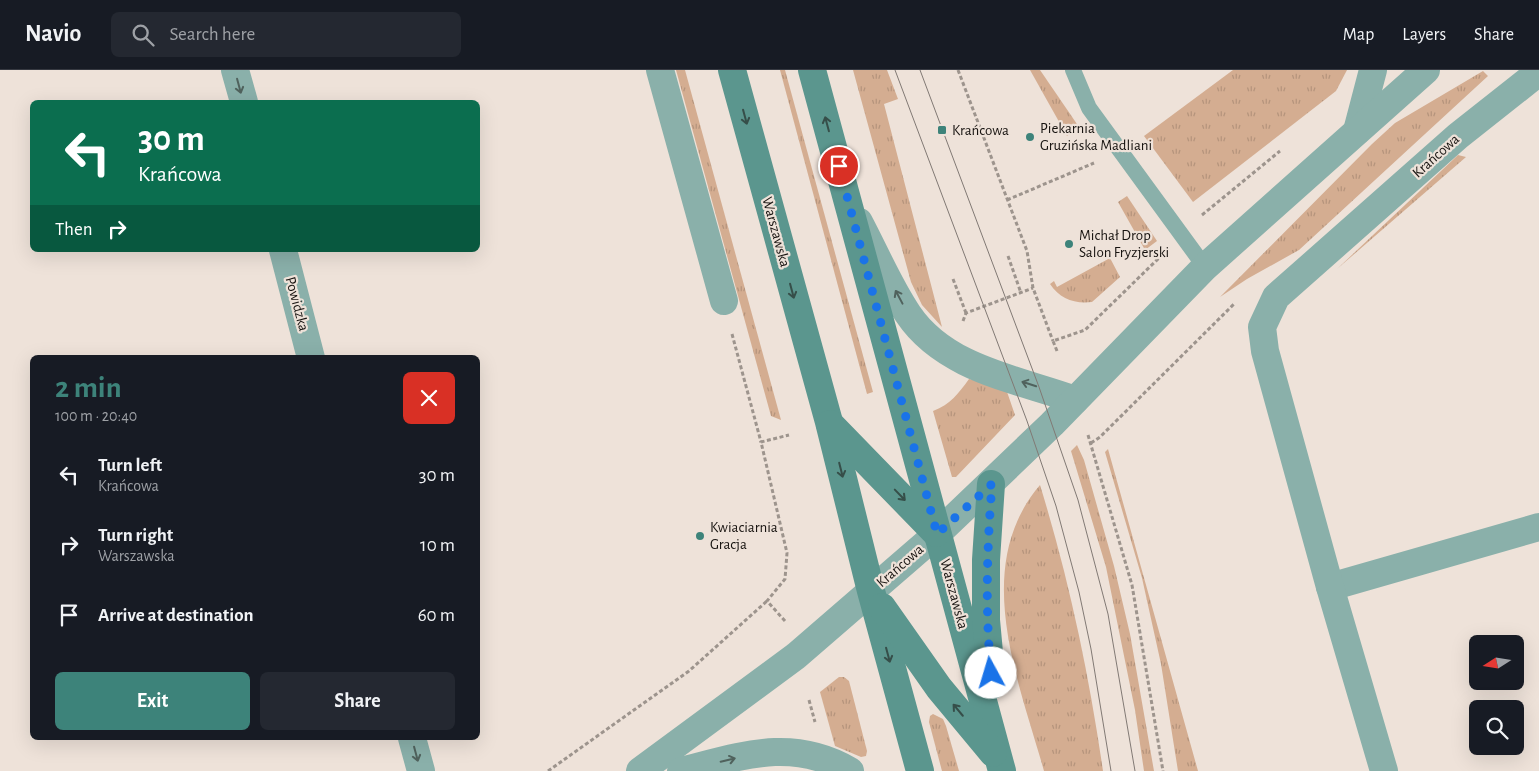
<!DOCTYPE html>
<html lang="en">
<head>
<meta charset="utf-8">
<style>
	:root { --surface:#171b24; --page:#242831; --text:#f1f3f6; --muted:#9ea1a6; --line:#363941; --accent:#3d837a }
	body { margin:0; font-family:"Alegreya Sans",sans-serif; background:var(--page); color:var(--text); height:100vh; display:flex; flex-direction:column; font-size:19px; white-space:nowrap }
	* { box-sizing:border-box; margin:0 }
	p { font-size:16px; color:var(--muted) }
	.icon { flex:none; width:28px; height:28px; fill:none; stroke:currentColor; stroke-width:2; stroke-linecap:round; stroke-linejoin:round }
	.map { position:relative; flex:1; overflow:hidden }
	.side { position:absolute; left:30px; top:285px; width:450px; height:385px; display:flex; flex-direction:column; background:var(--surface); border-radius:8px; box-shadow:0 5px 20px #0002 }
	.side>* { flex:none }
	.hud { position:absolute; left:30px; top:30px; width:450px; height:152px; border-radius:8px; box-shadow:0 5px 20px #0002; background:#0b6e4f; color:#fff; overflow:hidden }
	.needle { width:32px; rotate:258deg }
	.fabs { position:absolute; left:1469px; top:565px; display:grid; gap:10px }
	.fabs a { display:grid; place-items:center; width:55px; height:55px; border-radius:8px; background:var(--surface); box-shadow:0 5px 20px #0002; font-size:25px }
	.pin { position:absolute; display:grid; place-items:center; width:42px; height:42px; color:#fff; margin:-21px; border:2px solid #fff; border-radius:50%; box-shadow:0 1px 5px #0007 }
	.me { position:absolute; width:55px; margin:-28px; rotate:354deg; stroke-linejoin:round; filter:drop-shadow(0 0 4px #0008) }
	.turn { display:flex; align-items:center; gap:18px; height:105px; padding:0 25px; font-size:22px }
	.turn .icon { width:65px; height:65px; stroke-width:2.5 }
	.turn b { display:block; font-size:35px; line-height:42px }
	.then { display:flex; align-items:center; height:48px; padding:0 25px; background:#0003; gap:10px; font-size:19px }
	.round { display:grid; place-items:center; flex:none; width:52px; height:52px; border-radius:8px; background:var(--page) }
	.headline { display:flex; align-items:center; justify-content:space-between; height:85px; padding:0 25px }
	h1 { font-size:30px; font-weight:700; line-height:38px; color:var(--accent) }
	.primary-button { display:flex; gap:10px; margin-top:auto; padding:10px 25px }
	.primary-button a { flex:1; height:58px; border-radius:8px; background:var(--accent); color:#fff; font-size:20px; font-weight:700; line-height:58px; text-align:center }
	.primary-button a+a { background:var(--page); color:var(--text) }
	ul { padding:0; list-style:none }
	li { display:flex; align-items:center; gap:15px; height:70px; padding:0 25px }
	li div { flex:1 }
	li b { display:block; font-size:19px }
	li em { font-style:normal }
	header { display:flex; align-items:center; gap:30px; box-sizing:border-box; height:70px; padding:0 25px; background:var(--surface); border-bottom:1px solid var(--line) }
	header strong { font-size:24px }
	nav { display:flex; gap:28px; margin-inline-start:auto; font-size:18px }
	.search { width:350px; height:45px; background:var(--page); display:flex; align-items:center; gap:12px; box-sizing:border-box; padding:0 18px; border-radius:8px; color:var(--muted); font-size:19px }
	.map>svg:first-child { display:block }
	.grass { fill:url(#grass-tufts) }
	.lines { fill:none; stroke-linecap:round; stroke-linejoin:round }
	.path { stroke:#9d948d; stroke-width:3; stroke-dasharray:4 2.5; stroke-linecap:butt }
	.service { stroke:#8ab0aa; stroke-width:16 }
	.minor { stroke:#8ab0aa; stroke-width:28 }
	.tertiary { stroke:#8ab0aa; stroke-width:28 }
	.secondary { stroke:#5b968e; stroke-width:28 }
	.tram { stroke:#817974; stroke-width:1 }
	.oneway { stroke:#50625d }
	.oneway2 { stroke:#364e49 }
	.route { stroke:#1a73e8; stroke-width:9; stroke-dasharray:0 16.2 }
	.poi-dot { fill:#3d837a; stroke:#eee2d9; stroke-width:2 }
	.labels { text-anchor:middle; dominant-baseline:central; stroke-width:4.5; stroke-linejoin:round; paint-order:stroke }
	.poi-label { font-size:15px; fill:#171310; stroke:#eee2d9; text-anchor:start }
	.street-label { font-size:15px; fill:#171310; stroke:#eee2d9 }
</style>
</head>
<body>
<header>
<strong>Navio</strong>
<div class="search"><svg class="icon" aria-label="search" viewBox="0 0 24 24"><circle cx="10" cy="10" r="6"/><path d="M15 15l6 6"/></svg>Search here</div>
<nav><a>Map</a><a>Layers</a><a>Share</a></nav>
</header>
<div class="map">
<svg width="1539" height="701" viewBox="0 0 1539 701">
	<defs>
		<pattern id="grass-tufts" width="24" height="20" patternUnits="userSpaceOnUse" patternTransform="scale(1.25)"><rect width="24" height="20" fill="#d4ad91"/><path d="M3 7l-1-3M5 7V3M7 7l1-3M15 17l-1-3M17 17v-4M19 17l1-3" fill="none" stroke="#b5947c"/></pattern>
	</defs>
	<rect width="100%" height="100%" fill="#eee2d9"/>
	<g class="grass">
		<polygon points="676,0 685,0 781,350 771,346"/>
		<polygon points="780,0 785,0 873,322 867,324"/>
		<polygon points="853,0 887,0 898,29 884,34 942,257 922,235 911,212"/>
		<polygon points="1030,0 1040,0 1079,57 1067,66"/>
		<polygon points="1233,0 1347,0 1336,21 1193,132 1144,66"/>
		<polygon points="1483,1 1488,6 1299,180 1247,209 1220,227 1372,74 1395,53"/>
		<polygon points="1458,85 1466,87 1337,199"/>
		<polygon points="1127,126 1157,171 1145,180 1118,132"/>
		<path d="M 1110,188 L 1120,207 L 1092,232 C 1074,234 1060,229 1050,214 L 1054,211 L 1057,217 Z"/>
		<path d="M 969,309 L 1005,316 L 1015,345 L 956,407 L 952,407 L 933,341 C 951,334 958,324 969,309 Z"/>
		<polygon points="1077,375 1084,390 1114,496 1130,564 1154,701 1144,701 1135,640 1106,497 1071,381"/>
		<polygon points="1108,379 1198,701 1178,701 1161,594 1142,508 1105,382"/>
		<path d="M 1040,415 C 1069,509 1089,604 1103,701 L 1044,701 C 1019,611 970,497 1040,415 Z"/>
		<polygon points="839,607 844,607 849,611 867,681 866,686 861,687 835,676 820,622"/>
		<polygon points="933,644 943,649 946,656 959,701 942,701 929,652 930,646"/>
	</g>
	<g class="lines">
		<g class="path">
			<polyline points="958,0 1027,181 1033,218 1053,271"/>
			<polyline points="1007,130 1094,93"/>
			<polyline points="1202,145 1280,81"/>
			<polyline points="1008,186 1021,223"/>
			<polyline points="953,209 966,243"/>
			<polyline points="963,251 966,243 1033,218"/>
			<polyline points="732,264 761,372"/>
			<polyline points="1057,281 1053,271 1085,260 1162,185"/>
			<polyline points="1088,365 1132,515 1163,701"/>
			<polyline points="1091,373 1100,367 1234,234"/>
			<polyline points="785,551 767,531 785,509 787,483 761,372 789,365"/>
			<polyline points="809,630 815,652"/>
			<polyline points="548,701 689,601 767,531"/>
		</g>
		<polyline class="service" points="1073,0 1089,38 1205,197"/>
		<g class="minor">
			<polyline points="235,0 244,32"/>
			<polyline points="660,0 724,231"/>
			<polyline points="1357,61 1373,0"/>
			<polyline points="283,180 311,288"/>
			<polyline points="1330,517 1539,457"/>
			<polyline points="412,668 421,701"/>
			<polyline points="1384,701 1330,517 1265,281 1262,257 1276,227 1458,66 1539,2"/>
		</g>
		<g class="tertiary">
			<path d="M 859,152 C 875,182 889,216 908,244 C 945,299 1017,309 1075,330"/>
			<polyline points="640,701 796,586 937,464 1052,354 1205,197 1426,0"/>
			<path d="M 681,701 C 741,686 792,667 850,701"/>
		</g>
		<g class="secondary">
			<polyline points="732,0 829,352 871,521 920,701"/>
			<polyline points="812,0 1002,701"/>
			<polyline points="830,354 936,463"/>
			<polyline points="991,414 986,490 986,550 992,615"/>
			<polyline points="882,537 939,618 993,683"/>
		</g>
		<g class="tram">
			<polyline points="895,0 1027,351 1056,436 1079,522 1091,579 1111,701"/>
			<polyline points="920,0 1039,317 1078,430 1108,544 1135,701"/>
		</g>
	</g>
	<defs><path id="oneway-shaft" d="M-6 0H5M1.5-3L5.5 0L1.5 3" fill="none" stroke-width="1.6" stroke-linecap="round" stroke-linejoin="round" transform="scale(1.25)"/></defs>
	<g class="oneway">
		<use href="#oneway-shaft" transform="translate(239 16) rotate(75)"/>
		<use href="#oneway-shaft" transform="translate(899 227) rotate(-118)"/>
		<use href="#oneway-shaft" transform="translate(1029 314) rotate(-162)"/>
		<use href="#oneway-shaft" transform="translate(416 684) rotate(75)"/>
		<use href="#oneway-shaft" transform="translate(728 690) rotate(-13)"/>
	</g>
	<g class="oneway2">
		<use href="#oneway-shaft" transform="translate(745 47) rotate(75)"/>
		<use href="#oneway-shaft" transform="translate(827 54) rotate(-105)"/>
		<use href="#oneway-shaft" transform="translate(792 221) rotate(75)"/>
		<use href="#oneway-shaft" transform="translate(841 400) rotate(76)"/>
		<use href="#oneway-shaft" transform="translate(900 425) rotate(46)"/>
		<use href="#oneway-shaft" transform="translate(888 585) rotate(75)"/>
		<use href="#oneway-shaft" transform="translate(958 640) rotate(-130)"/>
	</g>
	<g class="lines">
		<path class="route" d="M 839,96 L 937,464 L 992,414 C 987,479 985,538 991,603"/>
	</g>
	<g class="poi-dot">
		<rect x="937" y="55" width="10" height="10" rx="2.5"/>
		<circle cx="1030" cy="67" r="5"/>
		<circle cx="1069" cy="174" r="5"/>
		<circle cx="700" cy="466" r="5"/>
	</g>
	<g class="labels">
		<g class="poi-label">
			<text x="1040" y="58">Piekarnia<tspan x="1040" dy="17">Gruzińska Madliani</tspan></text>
			<text x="952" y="60">Krańcowa</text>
			<text x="1079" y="165">Michał Drop<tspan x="1079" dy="17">Salon Fryzjerski</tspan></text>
			<text x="710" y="457">Kwiaciarnia<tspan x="710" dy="17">Gracja</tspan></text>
		</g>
		<g class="street-label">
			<text transform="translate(1436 86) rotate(-42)">Krańcowa</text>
			<text transform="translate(776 162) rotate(75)">Warszawska</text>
			<text transform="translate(297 234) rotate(75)">Powidzka</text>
			<text transform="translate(900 496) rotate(-41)">Krańcowa</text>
			<text transform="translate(954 524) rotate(75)">Warszawska</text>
		</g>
	</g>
</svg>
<div class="fabs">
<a><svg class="needle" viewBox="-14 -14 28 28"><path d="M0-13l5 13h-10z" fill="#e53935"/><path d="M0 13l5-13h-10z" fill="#9ea1a6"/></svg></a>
<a><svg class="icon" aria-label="search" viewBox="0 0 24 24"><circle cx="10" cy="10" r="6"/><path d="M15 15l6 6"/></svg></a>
</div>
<div class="pin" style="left:839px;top:96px;background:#d93025"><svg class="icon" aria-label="arrive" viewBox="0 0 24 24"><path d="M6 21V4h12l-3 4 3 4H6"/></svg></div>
<svg class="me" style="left:991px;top:603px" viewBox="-20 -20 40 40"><circle r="19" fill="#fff"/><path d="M0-13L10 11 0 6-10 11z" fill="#1a73e8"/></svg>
<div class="hud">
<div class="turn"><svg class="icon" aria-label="left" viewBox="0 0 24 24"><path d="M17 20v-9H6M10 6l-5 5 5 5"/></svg><div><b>30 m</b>Krańcowa</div></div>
<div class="then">Then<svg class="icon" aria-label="right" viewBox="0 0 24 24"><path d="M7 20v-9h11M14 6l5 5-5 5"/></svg></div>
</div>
<section class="side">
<div class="headline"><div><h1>2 min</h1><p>100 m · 20:40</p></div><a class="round" style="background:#d93025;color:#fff"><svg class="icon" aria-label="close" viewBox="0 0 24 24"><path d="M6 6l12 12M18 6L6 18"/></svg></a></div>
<ul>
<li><svg class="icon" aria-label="left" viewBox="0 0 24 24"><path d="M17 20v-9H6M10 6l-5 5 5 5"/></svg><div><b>Turn left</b><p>Krańcowa</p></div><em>30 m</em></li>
<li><svg class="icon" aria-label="right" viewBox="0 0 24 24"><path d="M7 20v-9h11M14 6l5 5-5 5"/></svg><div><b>Turn right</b><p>Warszawska</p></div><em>10 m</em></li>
<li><svg class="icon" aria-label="arrive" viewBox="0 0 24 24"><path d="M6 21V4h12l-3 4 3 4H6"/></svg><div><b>Arrive at destination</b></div><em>60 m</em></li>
</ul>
<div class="primary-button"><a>Exit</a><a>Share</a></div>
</section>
</div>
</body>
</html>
